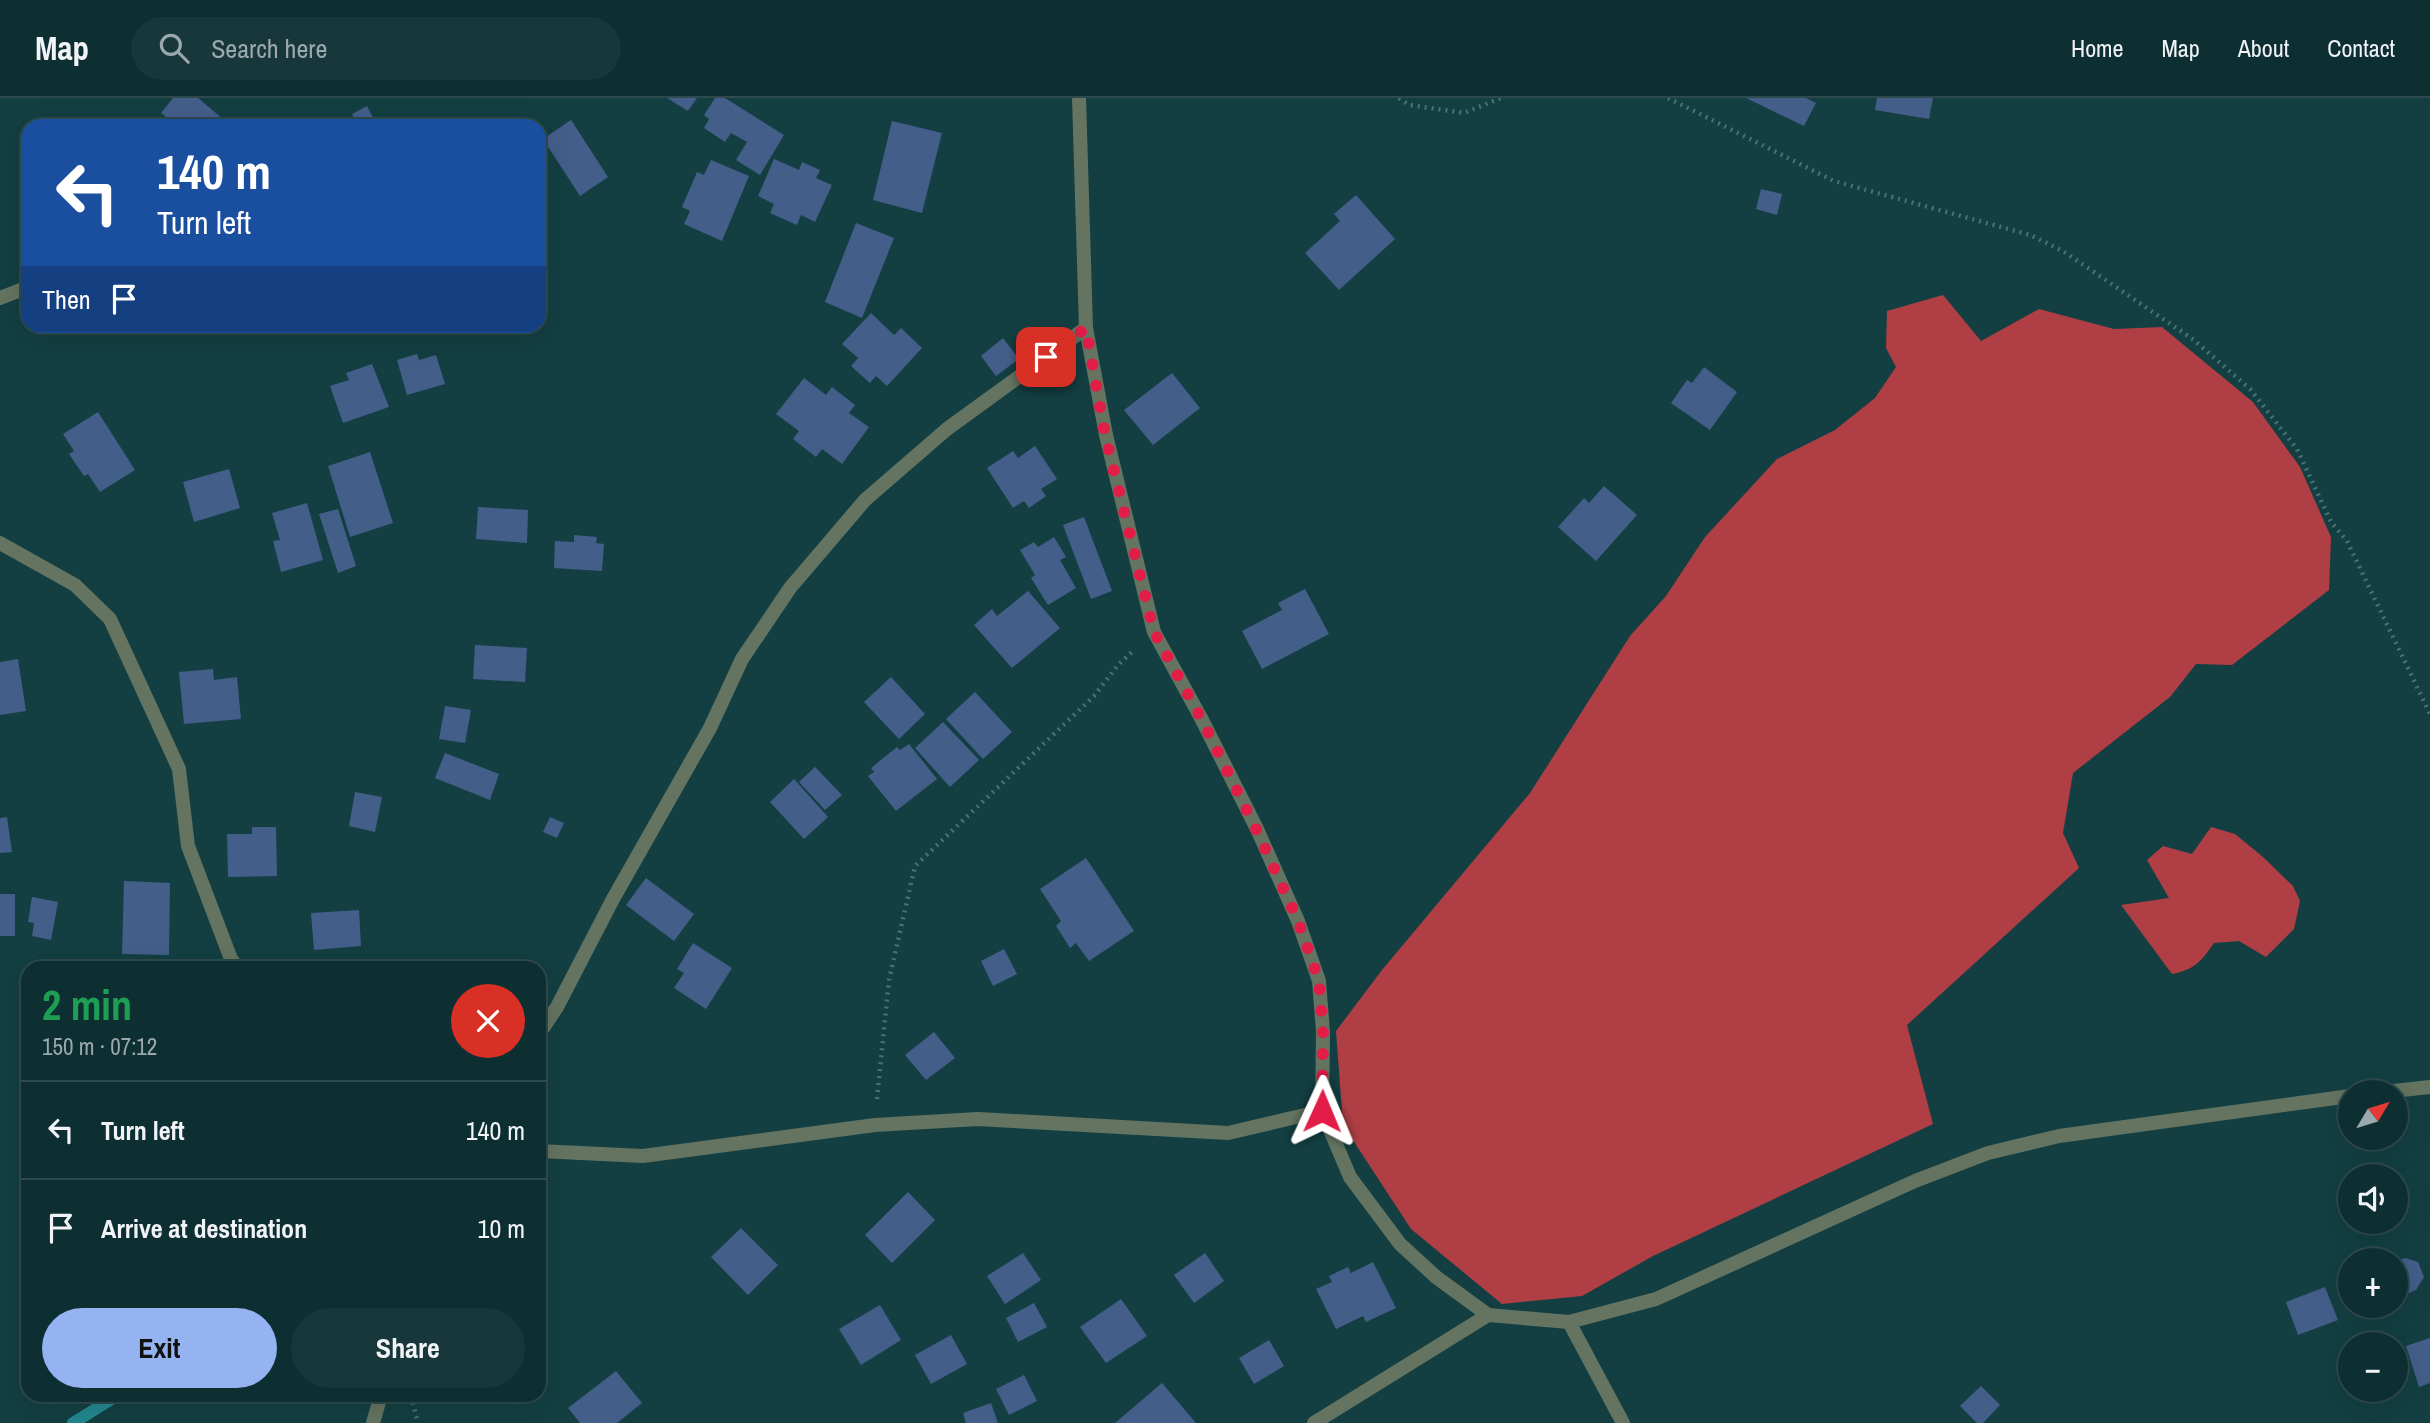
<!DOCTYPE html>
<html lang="en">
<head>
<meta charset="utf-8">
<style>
	:root { --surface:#0e2f32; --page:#17373a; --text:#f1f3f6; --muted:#9ba9ac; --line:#2e4a4d; --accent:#95b2f1 }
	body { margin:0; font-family:"Archivo Narrow",sans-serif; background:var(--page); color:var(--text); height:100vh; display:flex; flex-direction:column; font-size:26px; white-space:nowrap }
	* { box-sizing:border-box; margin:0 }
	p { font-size:23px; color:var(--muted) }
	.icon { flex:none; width:38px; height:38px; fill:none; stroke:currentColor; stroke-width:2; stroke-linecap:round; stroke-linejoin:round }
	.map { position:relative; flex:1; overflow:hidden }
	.details { position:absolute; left:21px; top:863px; width:525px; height:441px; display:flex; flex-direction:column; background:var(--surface); border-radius:21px; box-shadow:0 7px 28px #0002,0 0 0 2px var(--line) }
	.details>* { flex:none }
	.guide { position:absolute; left:21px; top:21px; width:525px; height:214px; border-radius:21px; box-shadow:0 7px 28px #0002,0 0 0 2px var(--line); background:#1a4fa0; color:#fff; overflow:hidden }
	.needle { width:46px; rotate:52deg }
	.controls { position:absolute; left:2338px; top:982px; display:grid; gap:14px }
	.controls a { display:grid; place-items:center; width:70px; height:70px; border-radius:50%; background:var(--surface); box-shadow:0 7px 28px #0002,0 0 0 2px var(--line); font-size:35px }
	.pin { position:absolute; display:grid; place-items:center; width:60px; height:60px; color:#fff; margin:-30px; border-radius:14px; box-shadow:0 4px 10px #0006 }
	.me { position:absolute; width:77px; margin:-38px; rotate:1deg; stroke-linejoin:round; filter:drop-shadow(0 0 5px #0008) }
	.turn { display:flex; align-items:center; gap:24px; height:147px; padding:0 21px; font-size:32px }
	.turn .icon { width:91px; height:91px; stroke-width:2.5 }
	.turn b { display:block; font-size:49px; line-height:60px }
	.then { display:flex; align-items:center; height:66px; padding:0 21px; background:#0003; gap:14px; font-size:26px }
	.round { display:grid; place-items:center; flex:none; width:74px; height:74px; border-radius:37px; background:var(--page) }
	.headline { display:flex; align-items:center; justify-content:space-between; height:119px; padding:0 21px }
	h1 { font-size:42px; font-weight:800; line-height:52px; color:#1e9e55 }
	.primary-button { display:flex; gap:14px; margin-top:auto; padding:14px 21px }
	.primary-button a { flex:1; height:80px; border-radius:42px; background:var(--accent); color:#111; font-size:28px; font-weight:800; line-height:80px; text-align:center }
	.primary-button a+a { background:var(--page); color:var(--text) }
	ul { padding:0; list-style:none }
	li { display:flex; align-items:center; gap:21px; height:98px; padding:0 21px; border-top:2px solid var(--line) }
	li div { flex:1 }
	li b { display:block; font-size:26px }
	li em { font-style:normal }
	header { display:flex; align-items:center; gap:42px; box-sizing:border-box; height:98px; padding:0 35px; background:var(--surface); border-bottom:2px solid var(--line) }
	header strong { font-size:33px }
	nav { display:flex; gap:38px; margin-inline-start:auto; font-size:24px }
	.search { width:490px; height:63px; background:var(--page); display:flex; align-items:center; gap:18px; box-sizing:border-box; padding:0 24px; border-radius:38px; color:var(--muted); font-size:26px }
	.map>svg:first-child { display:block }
	.forest { fill:#b03f45 }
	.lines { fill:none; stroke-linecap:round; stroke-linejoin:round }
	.stream { stroke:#23888e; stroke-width:12 }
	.building { fill:#445e8a }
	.path { stroke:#487275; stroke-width:4.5; stroke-dasharray:2 5; stroke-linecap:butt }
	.minor { stroke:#647461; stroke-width:14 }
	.tertiary { stroke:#647461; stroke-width:14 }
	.route { stroke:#e11d48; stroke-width:12; stroke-dasharray:0 21.6 }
</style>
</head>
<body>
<header>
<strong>Map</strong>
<div class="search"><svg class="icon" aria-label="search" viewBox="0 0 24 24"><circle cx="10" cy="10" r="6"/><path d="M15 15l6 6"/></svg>Search here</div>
<nav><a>Home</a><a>Map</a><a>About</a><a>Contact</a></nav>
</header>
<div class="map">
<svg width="2430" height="1325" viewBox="0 0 2430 1325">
	<rect width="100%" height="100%" fill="#133f42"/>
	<g class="forest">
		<polygon points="1943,197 1981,243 2039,211 2114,231 2162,229 2253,304 2300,369 2331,439 2329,492 2232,567 2196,566 2170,599 2073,675 2063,735 2079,770 1907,927 1933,1026 1653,1158 1582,1198 1502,1206 1411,1131 1343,1027 1336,933 1382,872 1530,695 1630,538 1666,498 1705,439 1777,361 1835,332 1875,300 1896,269 1886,250 1887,213"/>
		<path d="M 2211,729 L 2235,736 L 2263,759 L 2293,788 L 2300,803 L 2294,831 L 2266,859 L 2239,843 L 2214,845 C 2202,862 2195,872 2172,876 L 2121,807 L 2169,800 L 2147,762 L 2163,748 L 2192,756 Z"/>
	</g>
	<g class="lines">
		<polyline class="stream" points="73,1325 118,1297"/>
	</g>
	<g class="building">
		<polygon points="173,0 198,0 229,26 227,28 174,28 175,26 161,15"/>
		<polygon points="667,0 697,0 688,13"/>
		<polygon points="715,0 725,0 784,37 760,77 736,62 747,44 731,35 725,44 704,30 709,21 704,17"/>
		<polygon points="1746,0 1806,0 1816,5 1804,28"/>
		<polygon points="1877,0 1933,0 1929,21 1875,12"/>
		<polygon points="367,8 376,26 358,28 352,16"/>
		<polygon points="571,22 608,79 580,98 543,41"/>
		<polygon points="892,23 942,35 922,115 873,102"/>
		<polygon points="774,61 799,72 802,64 820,72 816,80 832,87 815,124 801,117 797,127 770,115 774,106 758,98"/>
		<polygon points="711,62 749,78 722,143 684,126 690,113 682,109 697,74 704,77"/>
		<polygon points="1761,91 1782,96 1777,117 1756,111"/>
		<polygon points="1356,97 1395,141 1339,192 1305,155 1340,123 1334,116"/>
		<polygon points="856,125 894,140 862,220 825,204"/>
		<polygon points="871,215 894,237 901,230 922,250 887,288 876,278 870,285 851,268 858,260 842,246"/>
		<polygon points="1003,240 1019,261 996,278 981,258"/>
		<polygon points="417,256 419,262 436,257 445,286 407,297 397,262"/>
		<polygon points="372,266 389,309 343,325 330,288 349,282 346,275"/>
		<polygon points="1704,269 1737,294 1710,332 1671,305 1687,282 1692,285"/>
		<polygon points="1172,275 1200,310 1153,347 1124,312"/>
		<polygon points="804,280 826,297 832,289 855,307 849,315 869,329 842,366 822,351 816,359 793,341 799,333 776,316"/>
		<polygon points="98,314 135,372 100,394 88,376 84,378 69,356 74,353 63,336"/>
		<polygon points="1035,348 1057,381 1041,391 1046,398 1029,410 1024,403 1013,410 987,370 1013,353 1018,360"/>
		<polygon points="370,354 393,425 350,439 328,368"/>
		<polygon points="229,371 240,410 194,424 183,384"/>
		<polygon points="1604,388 1637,417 1596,463 1558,429 1584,400 1589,405"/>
		<polygon points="307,405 323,462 281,474 273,443 280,442 272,415"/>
		<polygon points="478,409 528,412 527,445 476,441"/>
		<polygon points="338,411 356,468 338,475 319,416"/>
		<polygon points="1084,419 1112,493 1091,501 1063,427"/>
		<polygon points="574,437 597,439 596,445 604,446 602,473 554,470 555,443 574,444"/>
		<polygon points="1054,439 1066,459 1060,462 1076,490 1048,507 1031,480 1035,477 1020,452 1034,444 1038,449"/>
		<polygon points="1305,491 1329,536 1262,571 1242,533 1282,512 1278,505"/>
		<polygon points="1028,493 1060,530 1012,570 974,527 992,511 997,518"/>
		<polygon points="475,547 527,550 525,584 473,581"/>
		<polygon points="18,561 26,613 0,617 0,564"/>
		<polygon points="213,571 214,582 237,579 241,621 184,626 179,574"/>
		<polygon points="891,579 925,616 899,641 864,604"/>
		<polygon points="975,594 1012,634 983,661 946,621"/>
		<polygon points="445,608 471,612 465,645 439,641"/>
		<polygon points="943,624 979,662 950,689 915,650"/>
		<polygon points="909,646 937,681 896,713 868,678 874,674 871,670 897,649 900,652"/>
		<polygon points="445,655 499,676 490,702 435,680"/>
		<polygon points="815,669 842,697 825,712 799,684"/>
		<polygon points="794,681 828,719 804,741 770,704"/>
		<polygon points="355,694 382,699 375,734 349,728"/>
		<polygon points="7,719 12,754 0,755 0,720"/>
		<polygon points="550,719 564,725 557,740 543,734"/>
		<polygon points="252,729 276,729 277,778 228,779 227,736 252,736"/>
		<polygon points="1086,760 1134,833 1089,863 1076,845 1070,850 1056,828 1061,823 1040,791"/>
		<polygon points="646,780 694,816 674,843 626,807"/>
		<polygon points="124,783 170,785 169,857 122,856"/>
		<rect x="0" y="796" width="15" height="42"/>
		<polygon points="32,799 58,804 51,842 32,838 34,825 28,824"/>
		<polygon points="359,812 361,848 314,852 311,815"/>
		<polygon points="693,845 732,870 706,911 674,890 684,875 677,871"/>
		<polygon points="1004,851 1017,876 993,888 981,863"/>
		<polygon points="934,934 955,960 926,982 905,957"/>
		<polygon points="908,1094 935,1122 892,1165 865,1137"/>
		<polygon points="741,1130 778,1167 748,1197 711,1159"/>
		<polygon points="1023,1155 1041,1182 1005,1206 987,1178"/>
		<polygon points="1205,1155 1224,1183 1194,1205 1174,1177"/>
		<polygon points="2405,1160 2418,1164 2424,1179 2416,1192 2409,1195 2396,1190 2396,1164"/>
		<polygon points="1373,1164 1396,1210 1366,1224 1363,1218 1336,1231 1316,1191 1332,1184 1329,1178 1348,1169 1351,1175"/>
		<polygon points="2325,1189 2338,1222 2298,1237 2286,1204"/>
		<polygon points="1121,1201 1147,1238 1106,1265 1080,1229"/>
		<polygon points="1034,1205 1047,1229 1018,1244 1006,1220"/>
		<polygon points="880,1207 901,1242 861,1267 839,1231"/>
		<polygon points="951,1237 967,1266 931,1286 915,1257"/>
		<polygon points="2430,1240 2430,1285 2419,1289 2406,1248"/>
		<polygon points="1269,1242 1284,1268 1254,1286 1239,1260"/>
		<polygon points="616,1273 642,1305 617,1325 580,1325 568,1310"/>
		<polygon points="1024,1277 1037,1303 1009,1317 996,1291"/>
		<polygon points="1162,1285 1196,1325 1115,1325"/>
		<polygon points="1981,1288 2000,1307 1983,1325 1977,1325 1960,1308"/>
		<polygon points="991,1305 998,1325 966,1325 963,1315"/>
	</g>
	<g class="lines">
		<g class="path">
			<polyline points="1399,0 1409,7 1464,15 1501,0"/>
			<polyline points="1668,0 1834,83 2030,137 2063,153 2194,242 2250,291 2297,351 2331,424 2347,443 2430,616"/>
			<polyline points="877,1001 889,882 915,768 1094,598 1118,567 1134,552"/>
			<polyline points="411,1298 418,1325"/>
		</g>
		<g class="minor">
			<polyline points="1079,0 1086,230 1106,337 1154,534 1201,620 1257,731 1298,823 1319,883 1323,934 1322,1013 1350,1079 1400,1146 1436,1179 1488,1217"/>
			<polyline points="0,200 28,189"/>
			<polyline points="0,445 75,487 110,521 179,671 188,748 231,861 238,870"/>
			<polyline points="539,936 557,909 613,801 710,630 742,561 790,490 865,402 947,331 1086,230"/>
			<polyline points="539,1053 643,1058 875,1027 978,1021 1228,1035 1322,1013"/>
			<polyline points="1569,1224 1623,1325"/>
			<polyline points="373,1325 381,1297"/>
		</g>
		<g class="tertiary">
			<polyline points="2384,994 2430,989"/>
			<polyline points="1314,1325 1488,1217 1569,1224 1656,1201 1915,1083 1988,1055 2059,1038 2350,998"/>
		</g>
	</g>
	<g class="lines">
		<polyline class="route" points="1046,259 1086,230 1105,337 1154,534 1201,620 1256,731 1298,823 1319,883 1323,934 1322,1013"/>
	</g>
</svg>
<div class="controls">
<a><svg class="needle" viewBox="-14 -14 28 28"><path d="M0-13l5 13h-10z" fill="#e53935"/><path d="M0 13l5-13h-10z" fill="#9ba9ac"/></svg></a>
<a><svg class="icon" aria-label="sound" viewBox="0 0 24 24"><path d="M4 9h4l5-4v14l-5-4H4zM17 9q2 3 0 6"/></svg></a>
<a>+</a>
<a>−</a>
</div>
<div class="pin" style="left:1046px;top:259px;background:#d93025"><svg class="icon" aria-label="arrive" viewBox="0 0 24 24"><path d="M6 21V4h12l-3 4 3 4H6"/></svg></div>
<svg class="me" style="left:1322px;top:1013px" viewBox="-20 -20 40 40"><path d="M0-17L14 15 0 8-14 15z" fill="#e11d48" stroke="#fff" stroke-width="4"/></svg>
<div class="guide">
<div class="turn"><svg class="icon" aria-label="left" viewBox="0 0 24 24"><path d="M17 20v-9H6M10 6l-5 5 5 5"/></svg><div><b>140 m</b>Turn left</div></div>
<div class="then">Then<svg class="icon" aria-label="arrive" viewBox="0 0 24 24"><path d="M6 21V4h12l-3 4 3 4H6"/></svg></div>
</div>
<section class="details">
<div class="headline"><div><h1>2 min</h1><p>150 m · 07:12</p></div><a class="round" style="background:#d93025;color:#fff"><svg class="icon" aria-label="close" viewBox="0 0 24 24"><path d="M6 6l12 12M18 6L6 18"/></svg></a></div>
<ul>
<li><svg class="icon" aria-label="left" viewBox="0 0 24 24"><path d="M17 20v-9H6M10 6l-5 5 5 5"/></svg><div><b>Turn left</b></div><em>140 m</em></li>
<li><svg class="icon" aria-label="arrive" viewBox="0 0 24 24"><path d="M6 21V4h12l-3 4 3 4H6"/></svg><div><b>Arrive at destination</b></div><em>10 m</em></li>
</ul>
<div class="primary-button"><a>Exit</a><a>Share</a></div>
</section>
</div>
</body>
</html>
